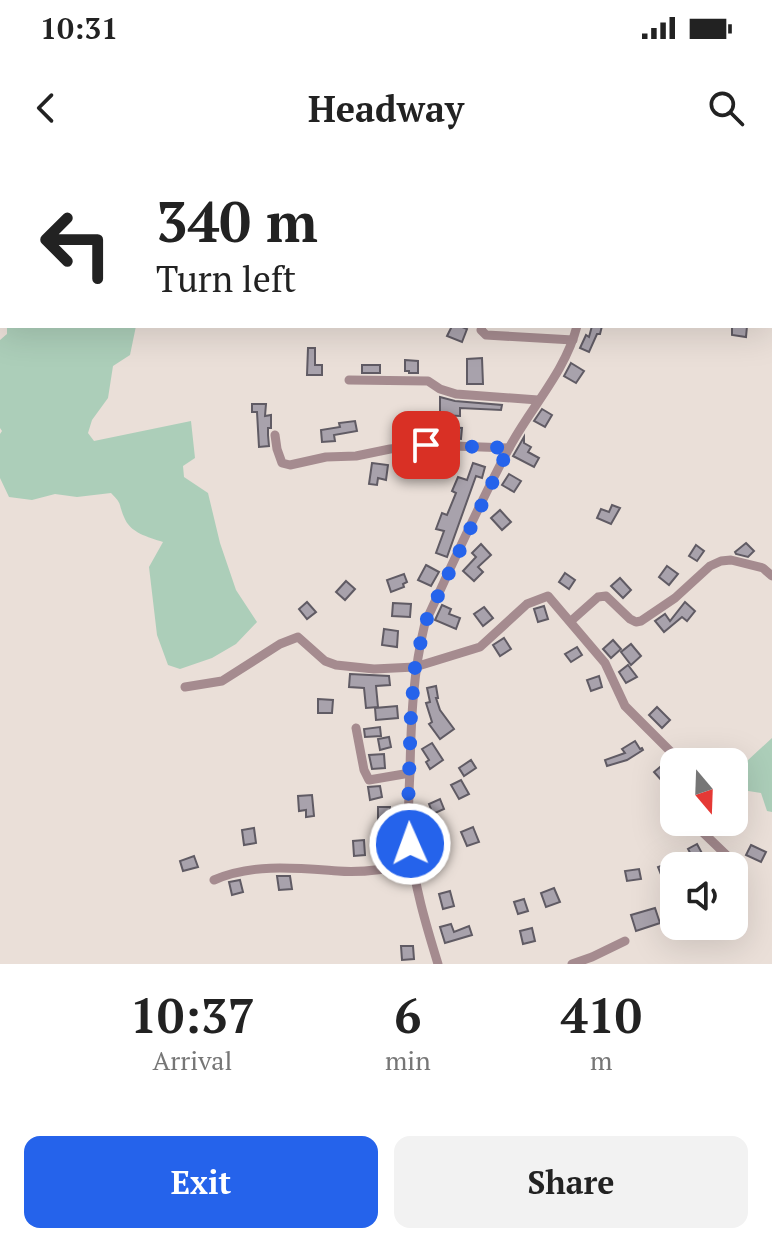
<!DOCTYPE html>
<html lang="en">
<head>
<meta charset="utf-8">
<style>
	:root { --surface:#fff; --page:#f2f2f2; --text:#222; --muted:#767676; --accent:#2563eb }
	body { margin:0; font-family:"PT Serif",serif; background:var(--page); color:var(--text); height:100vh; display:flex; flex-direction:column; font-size:30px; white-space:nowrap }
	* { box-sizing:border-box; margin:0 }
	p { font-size:26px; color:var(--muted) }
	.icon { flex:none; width:44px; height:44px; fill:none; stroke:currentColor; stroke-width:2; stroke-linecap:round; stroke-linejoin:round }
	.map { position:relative; height:804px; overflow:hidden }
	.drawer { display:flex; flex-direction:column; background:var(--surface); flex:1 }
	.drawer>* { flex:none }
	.hud { position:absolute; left:0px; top:0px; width:772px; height:168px; box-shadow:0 8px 32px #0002; background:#fff; color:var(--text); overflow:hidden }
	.needle { width:52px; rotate:161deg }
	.fabs { position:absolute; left:660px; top:588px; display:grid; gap:16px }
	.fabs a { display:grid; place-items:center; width:88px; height:88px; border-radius:16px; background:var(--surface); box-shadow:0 8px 32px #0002; font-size:40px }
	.pin { position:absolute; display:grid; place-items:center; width:68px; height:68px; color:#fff; margin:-34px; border-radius:16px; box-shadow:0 4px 12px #0006 }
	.me { position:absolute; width:88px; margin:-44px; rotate:358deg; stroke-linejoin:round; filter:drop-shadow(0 0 6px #0008) }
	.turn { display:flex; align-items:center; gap:28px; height:168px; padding:0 24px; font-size:36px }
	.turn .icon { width:104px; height:104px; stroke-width:2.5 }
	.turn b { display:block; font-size:56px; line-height:68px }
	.eta { display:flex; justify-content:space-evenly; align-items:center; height:136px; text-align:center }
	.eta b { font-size:48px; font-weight:700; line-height:56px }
	.cta { display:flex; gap:16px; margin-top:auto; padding:16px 24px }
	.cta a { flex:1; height:92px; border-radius:16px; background:var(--accent); color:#fff; font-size:32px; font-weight:700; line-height:92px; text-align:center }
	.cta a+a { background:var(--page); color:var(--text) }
	.status { display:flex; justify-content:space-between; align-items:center; height:56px; padding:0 40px; background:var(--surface); direction:ltr }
	.status svg { height:22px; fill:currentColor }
	header { display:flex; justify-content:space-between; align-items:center; height:104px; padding:0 24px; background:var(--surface); font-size:36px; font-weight:700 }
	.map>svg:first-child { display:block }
	.green { fill:#acceb9 }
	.building { fill:#a8a2ac; stroke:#605b64; stroke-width:2 }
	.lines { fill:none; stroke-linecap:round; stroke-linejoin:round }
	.street { stroke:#a58b8f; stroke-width:9 }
	.route { stroke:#2563eb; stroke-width:14; stroke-dasharray:0 25.2 }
</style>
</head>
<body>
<div class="status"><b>10:31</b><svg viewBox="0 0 49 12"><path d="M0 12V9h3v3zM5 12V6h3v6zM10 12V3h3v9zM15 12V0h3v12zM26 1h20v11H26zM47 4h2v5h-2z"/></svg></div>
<header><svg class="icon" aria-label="back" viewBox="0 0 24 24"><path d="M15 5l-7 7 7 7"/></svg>Headway<svg class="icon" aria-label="search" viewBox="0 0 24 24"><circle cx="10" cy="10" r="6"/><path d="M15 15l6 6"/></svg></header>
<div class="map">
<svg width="772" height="804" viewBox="0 0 772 804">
	<rect width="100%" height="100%" fill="#eadfd8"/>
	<g class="green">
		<polygon points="0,0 11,2 2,2 2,132 0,132"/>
		<polygon points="156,0 302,0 302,2 155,2"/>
		<path d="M 7,166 L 136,166 L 130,195 L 113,206 L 108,238 L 92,260 L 88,273 L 94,281 L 191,261 L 195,298 L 183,306 L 184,317 L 208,333 L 220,383 L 236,430 L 257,462 L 236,484 L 212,498 L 180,509 L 168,505 L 157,475 L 149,407 L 163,382 C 148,377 130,373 124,357 C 118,343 123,345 111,333 L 77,337 L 55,334 L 32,340 L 9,337 L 0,318 L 0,274 L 2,271 L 0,268 L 0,180 L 7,174 Z"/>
		<polygon points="772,578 772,652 767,651 761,633 742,630 734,622 734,613"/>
	</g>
	<g class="building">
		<polygon points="452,166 460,166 467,169 462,182 447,176"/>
		<polygon points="592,166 602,166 600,174 597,174 589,192 580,188 586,175 589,177"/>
		<polygon points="732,166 747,166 746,177 732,175"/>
		<polygon points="308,188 315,188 315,205 322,205 322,215 307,215"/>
		<polygon points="482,198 483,224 467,224 467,199"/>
		<polygon points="405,200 418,201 418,213 409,213 409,211 405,211"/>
		<polygon points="571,203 584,211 576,223 564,216"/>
		<rect x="362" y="205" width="18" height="8"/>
		<polygon points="440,237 455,241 502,245 501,250 460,248 460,256 440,255"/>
		<polygon points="252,244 266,244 265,256 271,255 271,268 268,268 268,275 269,286 259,287 257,252 252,252"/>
		<polygon points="542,249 552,255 545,267 534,261"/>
		<polygon points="355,261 357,271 334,275 335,281 322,282 321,270 340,267 339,263"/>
		<polygon points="448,267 462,268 461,279 447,278"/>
		<polygon points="524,277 524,283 531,287 528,292 539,298 534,307 513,296"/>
		<polygon points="372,303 388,305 386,320 378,318 377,325 369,324"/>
		<polygon points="473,303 485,307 482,318 476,316 447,397 436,393 444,371 436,369 442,353 447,355 456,333 452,331 458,317 467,320"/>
		<polygon points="509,314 521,321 514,332 502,325"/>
		<polygon points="612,345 620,348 611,364 597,358 601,349 609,352"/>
		<polygon points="500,350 511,362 502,370 491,358"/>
		<polygon points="746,383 754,391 748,397 736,394 735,392"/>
		<polygon points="481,384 491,395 478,407 483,412 474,421 463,411 476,397 472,393"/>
		<polygon points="696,385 704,391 697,401 689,396"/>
		<polygon points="426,405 439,412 431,426 418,420"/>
		<polygon points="667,406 678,414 669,425 659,417"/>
		<polygon points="565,413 575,420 569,429 559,422"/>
		<polygon points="404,414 407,422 403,424 404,427 391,432 387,420"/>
		<polygon points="620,418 631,430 623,438 611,426"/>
		<polygon points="346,421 355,429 345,440 336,432"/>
		<polygon points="307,442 316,452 307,459 299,449"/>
		<polygon points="685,442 695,451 687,461 682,457 664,472 655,461 665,454 670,461"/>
		<polygon points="393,443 411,444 410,457 392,456"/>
		<polygon points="442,445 451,449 449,454 460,458 456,469 435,460"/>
		<polygon points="544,446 548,459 538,462 534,449"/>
		<polygon points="484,447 493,458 483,466 474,454"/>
		<polygon points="384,469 398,471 397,487 382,485"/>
		<polygon points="504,478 511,489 500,496 493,485"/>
		<polygon points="613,480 621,489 611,498 603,489"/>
		<polygon points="631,484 641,496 631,505 621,492"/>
		<polygon points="577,487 582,495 571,502 565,494"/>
		<polygon points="628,505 637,517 626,523 619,512"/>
		<polygon points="350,514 389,516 390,525 376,526 378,547 366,548 364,528 349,527"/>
		<polygon points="599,516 602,527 591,531 587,520"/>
		<polygon points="436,526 438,538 436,538 440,550 454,569 440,579 429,564 432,562 426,543 430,542 427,528"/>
		<polygon points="318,539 333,540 332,553 318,553"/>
		<polygon points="397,546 398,558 376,560 375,548"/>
		<polygon points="657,547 670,560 662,568 649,555"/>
		<polygon points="380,567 381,576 365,577 364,569"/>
		<polygon points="389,577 391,587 380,590 378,579"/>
		<polygon points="635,581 640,589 642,588 643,590 627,600 607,606 605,600 625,593 622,589"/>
		<polygon points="432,583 443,600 430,609 426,602 429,600 422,589"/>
		<polygon points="384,594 385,608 372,609 369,595"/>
		<polygon points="471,600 476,608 464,616 459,608"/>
		<polygon points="666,602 674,612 662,621 654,612"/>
		<polygon points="461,620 469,634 459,639 451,625"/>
		<polygon points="380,626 382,637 370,640 368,627"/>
		<polygon points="312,635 314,656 306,657 306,650 299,651 298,636"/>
		<polygon points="440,639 444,649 433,654 429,644"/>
		<rect x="378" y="647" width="12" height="17"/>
		<polygon points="473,667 479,682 467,686 461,672"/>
		<polygon points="254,668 256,683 244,685 242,670"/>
		<polygon points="398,675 399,687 395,687 395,691 381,692 380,676"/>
		<polygon points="442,677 448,691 438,695 433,681"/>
		<polygon points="364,680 365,695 354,696 353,681"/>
		<polygon points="697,684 704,697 695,702 688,689"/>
		<polygon points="751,685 766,692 761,702 746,695"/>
		<polygon points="194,696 198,707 183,711 180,701"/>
		<polygon points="669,703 673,713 662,717 658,707"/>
		<polygon points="639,709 641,719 627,721 625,711"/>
		<polygon points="277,716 290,716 292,729 279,730"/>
		<polygon points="240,720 243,732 232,735 229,722"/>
		<polygon points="554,728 560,742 546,747 541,733"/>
		<polygon points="450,731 454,746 443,749 439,734"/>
		<polygon points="524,739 528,751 518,754 514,742"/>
		<polygon points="655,748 660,763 636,771 631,755"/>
		<polygon points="451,764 454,772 469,766 472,775 445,783 440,767"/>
		<polygon points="532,768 535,781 523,784 520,771"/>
		<polygon points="401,786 413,786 414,799 402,800"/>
	</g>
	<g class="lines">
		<g class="street">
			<polyline points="715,0 716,2"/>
			<polyline points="656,2 658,0"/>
			<polyline points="770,161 772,161"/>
			<polyline points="482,166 481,170 486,175 573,180"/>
			<polyline points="349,220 428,221 440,229 456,234 538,240"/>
			<polyline points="275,275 277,289 282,303 290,305 326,297 356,296 390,289 426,285 509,288"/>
			<polyline points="571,461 598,437 606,436 630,459 636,462 641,461 675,438 710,406 721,401 731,400 763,408 772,416"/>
			<polyline points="185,527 222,521 280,484 298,477 325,501 336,505 374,509 415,507 480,487 527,444 548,436 605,503 625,546 681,602"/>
			<polyline points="356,568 364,610 369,620 410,613"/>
			<polyline points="692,662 742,710"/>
			<path d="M 214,720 C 253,703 297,708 338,711 C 362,713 389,709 413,704"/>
			<path d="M 438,804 C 426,765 414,725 410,684 C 407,659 409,635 410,610 C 411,560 413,512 425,463 C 452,405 478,346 508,290 C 530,248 565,213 577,166"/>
			<polyline points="572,804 592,797 625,781"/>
		</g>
	</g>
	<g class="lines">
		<polyline class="route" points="410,684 408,650 411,553 415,507 425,463 509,288 426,285"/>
	</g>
</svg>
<div class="fabs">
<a><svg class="needle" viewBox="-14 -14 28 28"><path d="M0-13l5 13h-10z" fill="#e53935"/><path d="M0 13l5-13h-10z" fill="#767676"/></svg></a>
<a><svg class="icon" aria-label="sound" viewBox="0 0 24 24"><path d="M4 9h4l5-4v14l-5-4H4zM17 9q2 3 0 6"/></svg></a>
</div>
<div class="pin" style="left:426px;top:285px;background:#d93025"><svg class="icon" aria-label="arrive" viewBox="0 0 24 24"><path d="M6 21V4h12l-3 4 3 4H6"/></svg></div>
<svg class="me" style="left:410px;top:684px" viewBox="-20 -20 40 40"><circle r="17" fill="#2563eb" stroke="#fff" stroke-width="3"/><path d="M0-11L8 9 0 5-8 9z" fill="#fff"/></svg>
<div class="hud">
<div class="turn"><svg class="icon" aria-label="left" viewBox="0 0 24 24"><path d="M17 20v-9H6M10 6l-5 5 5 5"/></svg><div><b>340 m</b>Turn left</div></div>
</div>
</div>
<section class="drawer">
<div class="eta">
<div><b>10:37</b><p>Arrival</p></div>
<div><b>6</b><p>min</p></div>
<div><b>410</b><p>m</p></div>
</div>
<div class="cta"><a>Exit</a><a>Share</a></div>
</section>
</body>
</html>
